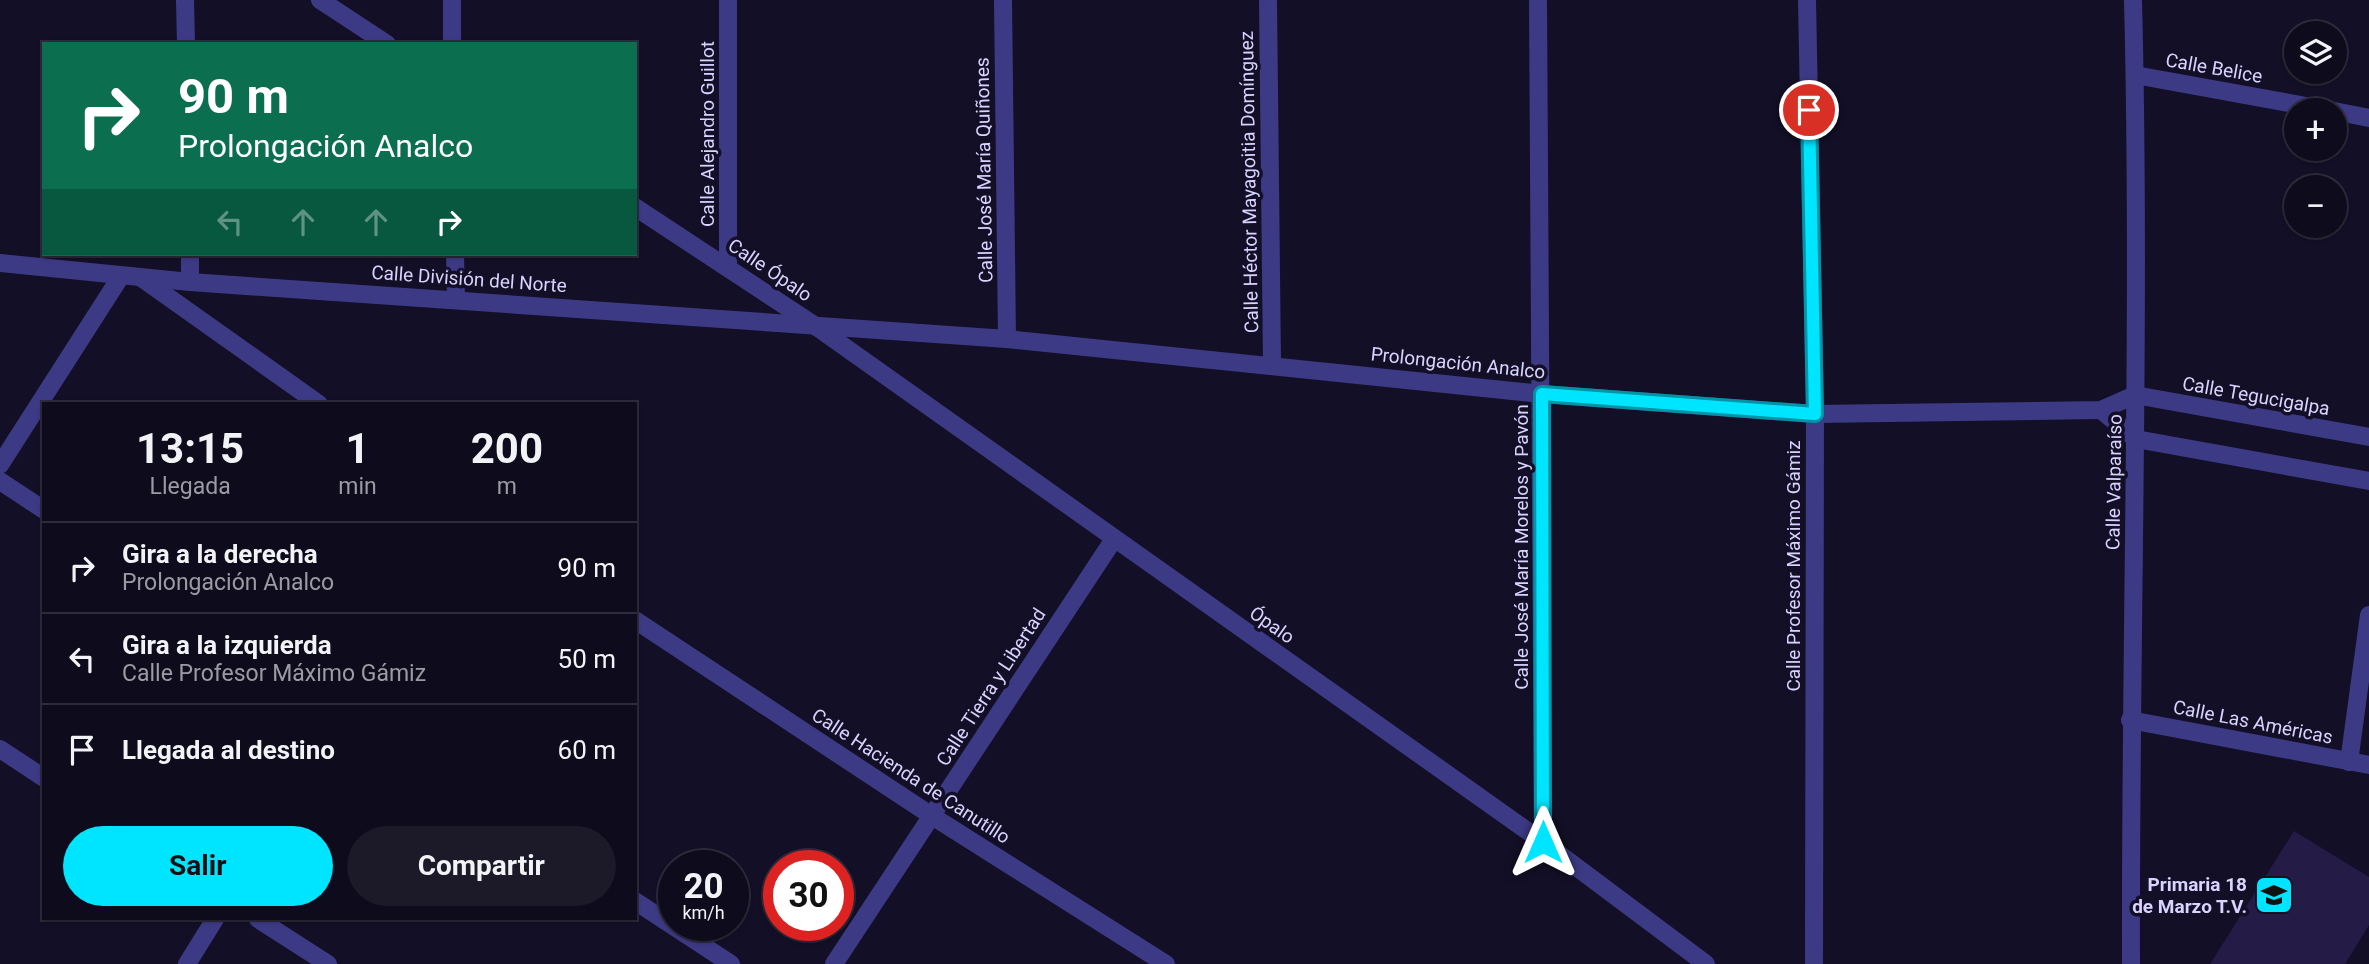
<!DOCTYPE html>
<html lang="es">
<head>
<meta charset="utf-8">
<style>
	:root { --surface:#0e0b1c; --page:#1c1929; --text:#f1f3f6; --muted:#9b9ba3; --line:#2e2b3b; --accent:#00e5ff }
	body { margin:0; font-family:Roboto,sans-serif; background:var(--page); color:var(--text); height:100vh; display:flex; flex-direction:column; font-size:26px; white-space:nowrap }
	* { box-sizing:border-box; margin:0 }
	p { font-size:23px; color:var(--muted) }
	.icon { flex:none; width:38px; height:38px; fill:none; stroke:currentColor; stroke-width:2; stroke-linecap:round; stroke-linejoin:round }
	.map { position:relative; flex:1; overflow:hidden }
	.details { position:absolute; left:42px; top:402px; width:595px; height:518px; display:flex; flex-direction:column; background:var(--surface); border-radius:0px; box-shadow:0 2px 5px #0004,0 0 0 2px var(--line) }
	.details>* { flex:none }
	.banner { position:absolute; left:42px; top:42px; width:595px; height:214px; border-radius:0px; box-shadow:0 2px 5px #0004,0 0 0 2px var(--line); background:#0b6e4f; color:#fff; overflow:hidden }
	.controls { position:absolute; left:2284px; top:21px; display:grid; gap:14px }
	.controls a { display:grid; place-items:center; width:63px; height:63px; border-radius:50%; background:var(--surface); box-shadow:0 2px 5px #0004,0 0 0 2px var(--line); font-size:35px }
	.speed { position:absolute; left:658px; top:850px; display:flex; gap:14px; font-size:35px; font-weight:700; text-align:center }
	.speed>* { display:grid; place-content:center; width:91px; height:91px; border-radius:50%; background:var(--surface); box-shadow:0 2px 5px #0004,0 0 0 2px var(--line); line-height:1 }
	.speed small { font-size:18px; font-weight:400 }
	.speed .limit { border:10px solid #d22; background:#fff; color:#111 }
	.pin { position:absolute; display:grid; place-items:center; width:60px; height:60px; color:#fff; margin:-30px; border:4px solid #fff; border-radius:50%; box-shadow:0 2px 7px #0007 }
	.me { position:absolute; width:77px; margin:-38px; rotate:0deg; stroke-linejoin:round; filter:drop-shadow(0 0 5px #0008) }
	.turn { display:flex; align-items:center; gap:24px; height:147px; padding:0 21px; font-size:32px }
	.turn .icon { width:91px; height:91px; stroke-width:2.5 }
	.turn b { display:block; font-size:49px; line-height:60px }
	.lanes { display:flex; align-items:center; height:66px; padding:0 21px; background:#0003; justify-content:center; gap:35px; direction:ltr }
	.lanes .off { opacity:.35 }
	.eta { display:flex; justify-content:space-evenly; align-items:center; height:119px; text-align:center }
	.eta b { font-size:42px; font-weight:700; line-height:49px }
	.button { display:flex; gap:14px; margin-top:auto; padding:14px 21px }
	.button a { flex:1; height:80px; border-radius:42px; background:var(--accent); color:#111; font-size:28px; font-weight:700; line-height:80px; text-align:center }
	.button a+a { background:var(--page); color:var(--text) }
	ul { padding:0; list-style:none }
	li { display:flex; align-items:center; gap:21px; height:91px; padding:0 21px; border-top:2px solid var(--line) }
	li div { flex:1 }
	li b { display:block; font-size:26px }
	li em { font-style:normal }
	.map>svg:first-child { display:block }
	.building { fill:#241b47 }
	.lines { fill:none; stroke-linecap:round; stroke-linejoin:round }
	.minor { stroke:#3d3a85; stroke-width:18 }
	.route-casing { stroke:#0095a6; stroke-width:18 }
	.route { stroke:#00e5ff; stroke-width:12 }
	.labels { text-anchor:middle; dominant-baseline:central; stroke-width:7; stroke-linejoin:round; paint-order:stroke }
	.street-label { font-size:19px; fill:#d9d4ff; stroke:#130f26 }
	.poi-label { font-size:19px; font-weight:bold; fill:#d9d4ff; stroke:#130f26; text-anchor:end }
</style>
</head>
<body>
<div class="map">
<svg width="2369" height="964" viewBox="0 0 2369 964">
	<rect width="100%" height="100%" fill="#130f26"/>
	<polygon class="building" points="2294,831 2369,877 2369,925 2345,964 2210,964"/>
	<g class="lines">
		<g class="minor">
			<polyline points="185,0 186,44"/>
			<polyline points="320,0 387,44"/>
			<polyline points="452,0 452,44"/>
			<polyline points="1003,0 1007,339"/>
			<polyline points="1268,0 1272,364"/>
			<polyline points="1538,0 1543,842"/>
			<polyline points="1807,0 1815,414 1814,964"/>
			<polyline points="2135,75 2328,110"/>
			<polyline points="2334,111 2369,118"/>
			<polyline points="635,207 811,323 1543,842 1706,964"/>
			<polyline points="190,254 190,282"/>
			<polyline points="455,254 456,299"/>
			<polyline points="0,263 190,282 1007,339 1542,394 1815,414 2101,410 2135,395 2369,437"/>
			<polyline points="728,268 728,0"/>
			<polyline points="140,277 319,404"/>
			<polyline points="2101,410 2136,439 2369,481"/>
			<polyline points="0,465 121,276"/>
			<polyline points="0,481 44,510"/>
			<polyline points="635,620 932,816 1166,964"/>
			<polyline points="2130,720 2369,765"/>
			<polyline points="0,749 44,778"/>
			<polyline points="2349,762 2369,615"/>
			<polyline points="635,901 731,964"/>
			<polyline points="258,919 328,964"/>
			<polyline points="187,964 215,919"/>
			<polyline points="834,964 1114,539"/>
			<path d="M 2131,964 C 2130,643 2141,321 2133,0"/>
		</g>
	</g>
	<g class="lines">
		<defs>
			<polyline id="route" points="1543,842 1542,394 1815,414 1809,110"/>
		</defs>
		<use href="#route" class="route-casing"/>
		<use href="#route" class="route"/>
	</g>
	<defs>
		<symbol id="school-square" viewBox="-11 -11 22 22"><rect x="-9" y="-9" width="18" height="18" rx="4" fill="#00e5ff" stroke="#130f26"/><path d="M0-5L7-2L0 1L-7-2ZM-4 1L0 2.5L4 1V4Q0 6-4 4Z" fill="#111"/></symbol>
	</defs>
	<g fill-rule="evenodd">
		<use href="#school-square" x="2252" y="873" width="44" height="44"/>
	</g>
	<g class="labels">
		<g class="street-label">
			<text transform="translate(2214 68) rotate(10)">Calle Belice</text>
			<text transform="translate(707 134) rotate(-90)">Calle Alejandro Guillot</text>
			<text transform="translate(984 170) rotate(-91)">Calle José María Quiñones</text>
			<text transform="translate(1249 182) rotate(-91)">Calle Héctor Mayagoitia Domínguez</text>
			<text transform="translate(770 270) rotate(34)">Calle Ópalo</text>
			<text transform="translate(469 279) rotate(4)">Calle División del Norte</text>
			<text transform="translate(1458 363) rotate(6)">Prolongación Analco</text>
			<text transform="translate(2256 396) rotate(10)">Calle Tegucigalpa</text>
			<text transform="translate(2114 482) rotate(-89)">Calle Valparaíso</text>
			<text transform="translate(1521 547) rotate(-90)">Calle José María Morelos y Pavón</text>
			<text transform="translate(1793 566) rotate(-90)">Calle Profesor Máximo Gámiz</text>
			<text transform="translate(1272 625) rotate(35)">Ópalo</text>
			<text transform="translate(991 687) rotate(-57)">Calle Tierra y Libertad</text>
			<text transform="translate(2253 722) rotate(11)">Calle Las Américas</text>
			<text transform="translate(911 776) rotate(33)">Calle Hacienda de Canutillo</text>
		</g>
		<g class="poi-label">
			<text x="2247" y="884">Primaria 18<tspan x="2247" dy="22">de Marzo T.V.</tspan></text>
		</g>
	</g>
</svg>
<div class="controls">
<a><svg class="icon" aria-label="layers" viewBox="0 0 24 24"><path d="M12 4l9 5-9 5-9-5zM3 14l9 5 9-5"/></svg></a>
<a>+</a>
<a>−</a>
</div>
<div class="speed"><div>20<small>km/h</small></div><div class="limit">30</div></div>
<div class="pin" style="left:1809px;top:110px;background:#d93025"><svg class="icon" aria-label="arrive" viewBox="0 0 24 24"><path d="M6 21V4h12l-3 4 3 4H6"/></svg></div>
<svg class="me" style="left:1543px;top:842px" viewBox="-20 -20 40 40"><path d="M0-17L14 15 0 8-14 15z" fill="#00e5ff" stroke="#fff" stroke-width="4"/></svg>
<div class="banner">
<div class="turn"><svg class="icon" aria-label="right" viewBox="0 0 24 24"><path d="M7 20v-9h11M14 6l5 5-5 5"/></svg><div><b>90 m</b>Prolongación Analco</div></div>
<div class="lanes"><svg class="icon off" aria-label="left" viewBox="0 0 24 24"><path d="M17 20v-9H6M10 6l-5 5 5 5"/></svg><svg class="icon off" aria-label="ahead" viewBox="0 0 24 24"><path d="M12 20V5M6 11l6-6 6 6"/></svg><svg class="icon off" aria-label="ahead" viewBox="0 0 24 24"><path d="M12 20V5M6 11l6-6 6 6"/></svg><svg class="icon" aria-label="right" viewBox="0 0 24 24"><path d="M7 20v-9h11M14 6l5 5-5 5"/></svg></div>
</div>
<section class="details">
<div class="eta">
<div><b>13:15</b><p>Llegada</p></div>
<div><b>1</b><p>min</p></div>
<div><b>200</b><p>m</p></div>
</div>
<ul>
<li><svg class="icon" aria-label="right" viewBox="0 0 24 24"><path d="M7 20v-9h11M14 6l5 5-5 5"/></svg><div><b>Gira a la derecha</b><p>Prolongación Analco</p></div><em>90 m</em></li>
<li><svg class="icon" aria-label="left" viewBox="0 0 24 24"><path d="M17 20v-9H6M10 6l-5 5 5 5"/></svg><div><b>Gira a la izquierda</b><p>Calle Profesor Máximo Gámiz</p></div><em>50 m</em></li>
<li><svg class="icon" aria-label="arrive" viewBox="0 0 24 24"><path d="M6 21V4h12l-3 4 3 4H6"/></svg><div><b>Llegada al destino</b></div><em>60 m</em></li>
</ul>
<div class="button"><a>Salir</a><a>Compartir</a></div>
</section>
</div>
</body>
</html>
